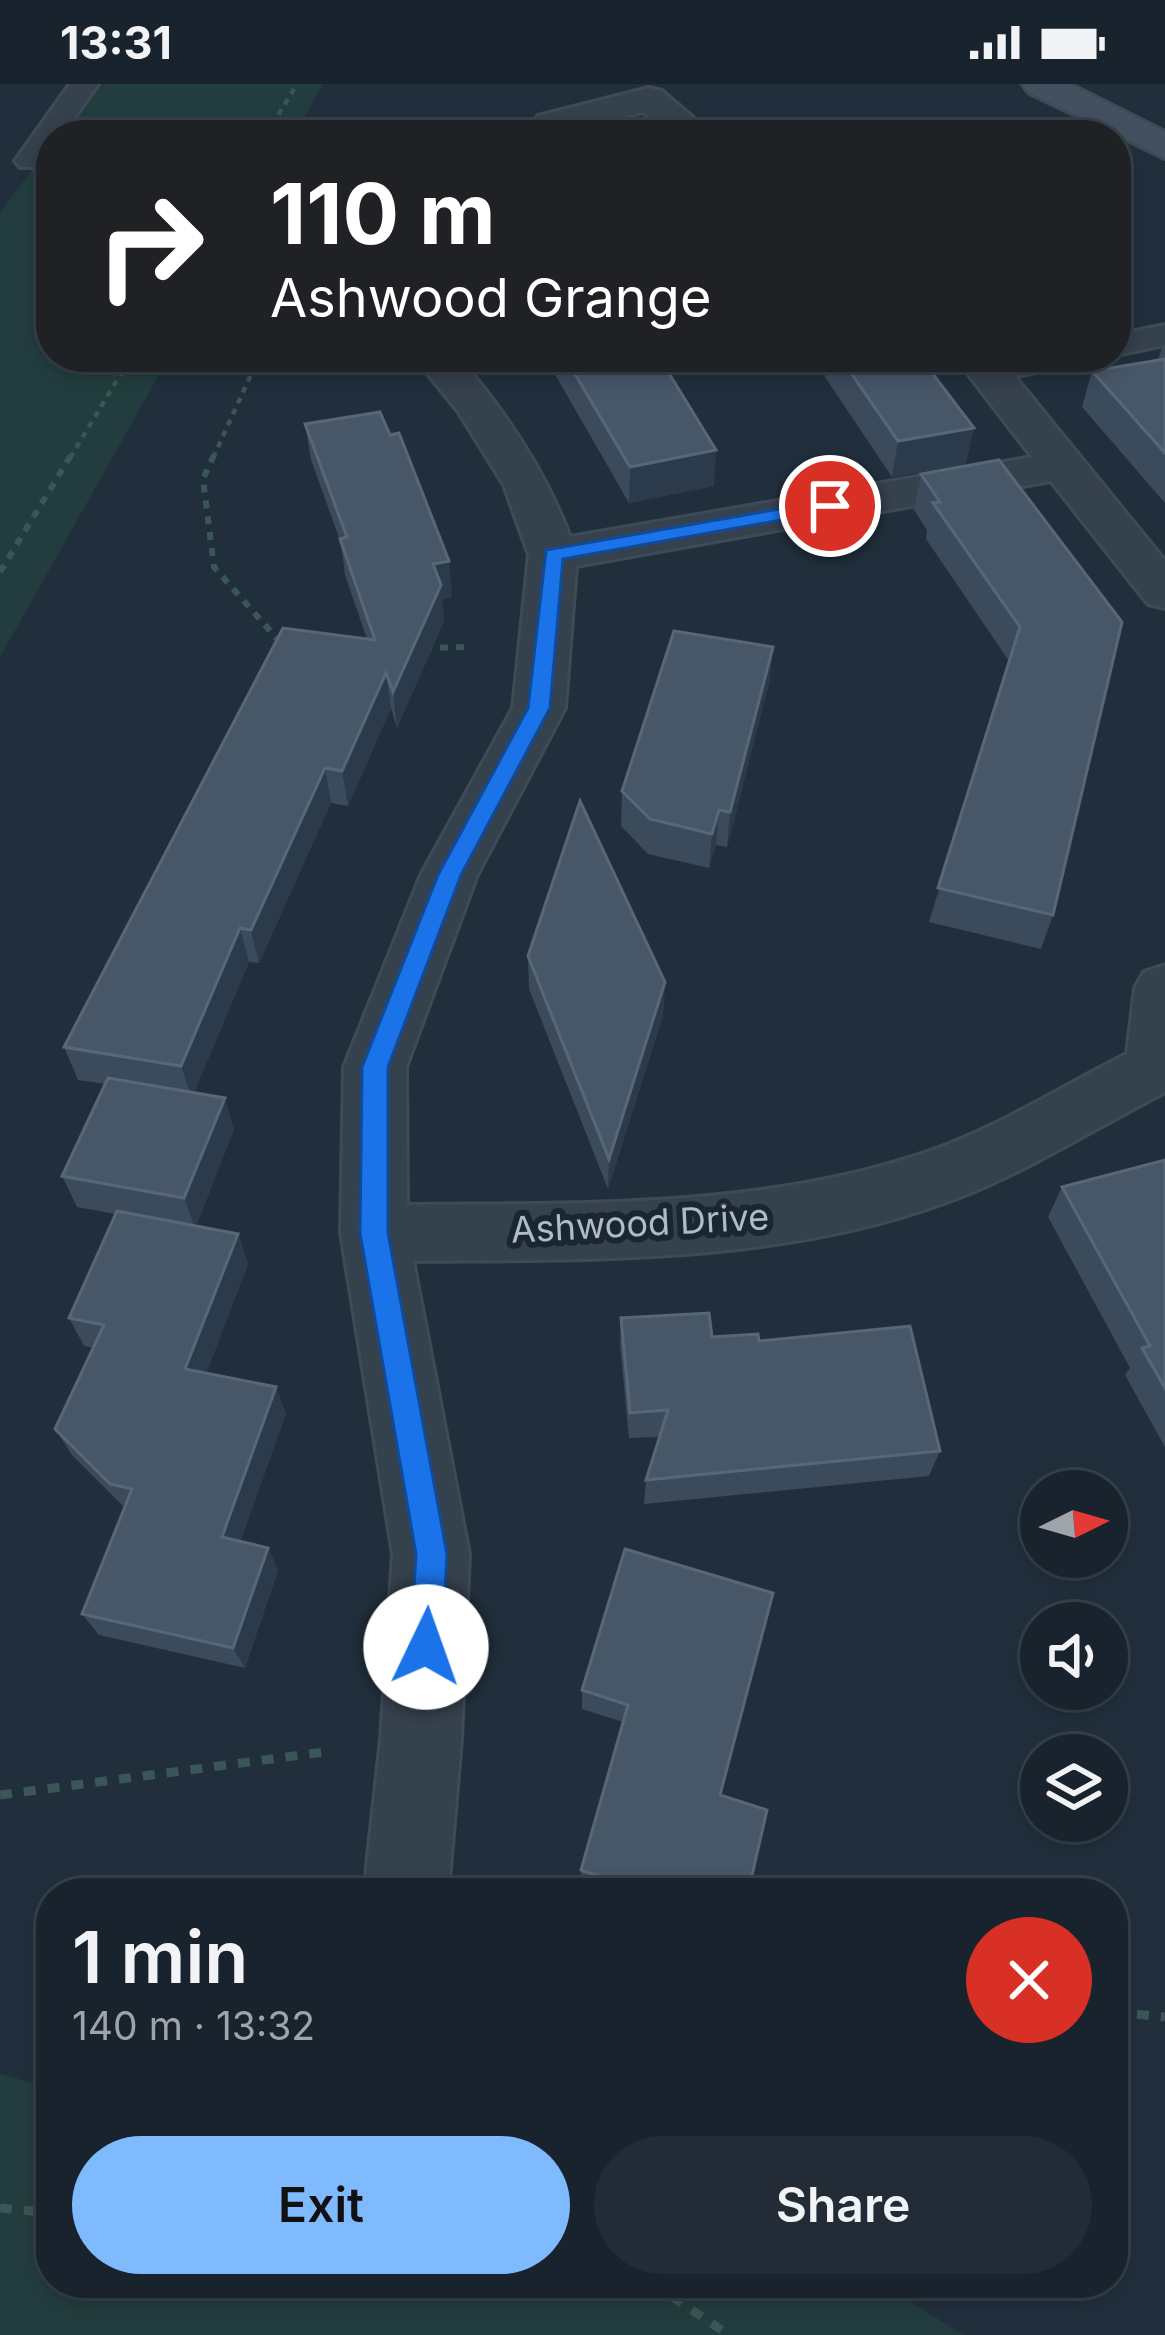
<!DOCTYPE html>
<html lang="en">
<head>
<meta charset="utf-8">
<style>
	:root { --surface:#19232e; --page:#222b36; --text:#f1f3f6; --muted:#9fa4aa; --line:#37404a; --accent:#7fbaff }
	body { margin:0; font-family:Inter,sans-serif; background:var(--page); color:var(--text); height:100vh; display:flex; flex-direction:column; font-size:45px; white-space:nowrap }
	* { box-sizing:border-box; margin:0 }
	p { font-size:39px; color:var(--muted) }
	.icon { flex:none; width:66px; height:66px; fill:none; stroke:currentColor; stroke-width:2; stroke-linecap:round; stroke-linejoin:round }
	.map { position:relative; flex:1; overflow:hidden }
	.drawer { position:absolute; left:36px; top:1794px; width:1092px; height:420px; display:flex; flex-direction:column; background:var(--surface); border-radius:48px; box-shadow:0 6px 18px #0003,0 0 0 3px var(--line) }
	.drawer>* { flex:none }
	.guide { position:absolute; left:36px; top:36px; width:1095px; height:252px; border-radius:48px; box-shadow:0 6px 18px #0003,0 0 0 3px var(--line); background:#202124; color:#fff; overflow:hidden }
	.needle { width:78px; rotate:85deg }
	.controls { position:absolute; left:1020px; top:1386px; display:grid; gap:24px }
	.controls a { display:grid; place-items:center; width:108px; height:108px; border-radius:50%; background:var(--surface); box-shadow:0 6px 18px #0003,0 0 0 3px var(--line); font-size:60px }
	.pin { position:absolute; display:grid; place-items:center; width:102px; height:102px; color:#fff; margin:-51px; border:6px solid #fff; border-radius:50%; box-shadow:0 3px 12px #0007 }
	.me { position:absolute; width:132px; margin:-66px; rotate:3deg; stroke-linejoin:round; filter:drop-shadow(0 0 9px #0008) }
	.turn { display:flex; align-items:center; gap:42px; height:252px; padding:0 36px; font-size:54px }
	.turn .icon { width:156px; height:156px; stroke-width:2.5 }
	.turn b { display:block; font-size:84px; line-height:102px }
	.round { display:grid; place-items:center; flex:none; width:126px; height:126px; border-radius:63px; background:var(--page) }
	.headline { display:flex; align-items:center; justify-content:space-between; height:204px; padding:0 36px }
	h1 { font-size:72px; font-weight:600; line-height:90px }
	.cta { display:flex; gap:24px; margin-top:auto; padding:24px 36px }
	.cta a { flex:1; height:138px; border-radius:72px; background:var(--accent); color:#111; font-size:48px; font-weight:600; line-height:138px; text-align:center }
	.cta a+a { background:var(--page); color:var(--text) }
	.status { display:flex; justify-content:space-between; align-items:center; height:84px; padding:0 60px; background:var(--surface); direction:ltr }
	.status svg { height:33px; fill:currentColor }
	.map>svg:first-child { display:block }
	.green { fill:#233d3e }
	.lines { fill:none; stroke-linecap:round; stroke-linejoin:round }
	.lane-casing { stroke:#3e4a56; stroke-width:6 }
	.street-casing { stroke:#3e4a56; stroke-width:6 }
	.secondary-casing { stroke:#3e4a56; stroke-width:6 }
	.path-far2 { stroke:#3b5656; stroke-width:4.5; stroke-dasharray:6 6; stroke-linecap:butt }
	.path-far1 { stroke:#3b5656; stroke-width:6; stroke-dasharray:8 8; stroke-linecap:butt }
	.path { stroke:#3b5656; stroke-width:9; stroke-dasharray:12 12; stroke-linecap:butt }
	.lane { fill:#35414d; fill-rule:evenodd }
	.street { fill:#35414d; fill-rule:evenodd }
	.secondary { fill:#425060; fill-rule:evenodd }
	.wall { fill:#3b4b5c }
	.shaded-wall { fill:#2b3b4b }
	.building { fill:#475768; stroke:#586777; stroke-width:3 }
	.route { fill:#1a73e8; stroke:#114b97; stroke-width:3 }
	.labels { text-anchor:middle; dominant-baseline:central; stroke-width:12; stroke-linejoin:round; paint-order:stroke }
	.street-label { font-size:36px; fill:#b0bbc9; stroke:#1a2632 }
</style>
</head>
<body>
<div class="status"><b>13:31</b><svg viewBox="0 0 49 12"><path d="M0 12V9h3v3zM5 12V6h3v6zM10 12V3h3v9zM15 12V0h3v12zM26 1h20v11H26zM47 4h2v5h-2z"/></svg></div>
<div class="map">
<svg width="1165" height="2251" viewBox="0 0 1165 2251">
	<rect width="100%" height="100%" fill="#212f3d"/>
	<g class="green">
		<polygon points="96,0 323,0 294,51 58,51"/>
		<polygon points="51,60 51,273 169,273 0,573 0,129"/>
		<polygon points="0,1990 51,2004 51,2199 882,2199 963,2251 0,2251"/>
	</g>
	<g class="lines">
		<defs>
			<g id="lane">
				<polygon points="70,0 98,0 62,51 51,51 51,68 40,83 20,83 15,77"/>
				<polygon points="1165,241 1165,261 1116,271 1116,251"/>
				<polygon points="1012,273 1078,273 1073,280 988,298 971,288 976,281"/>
			</g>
			<g id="street">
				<polygon points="649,4 662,7 713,51 672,51 643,28 551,51 538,48 533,40 538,32"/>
				<path d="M 414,273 L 458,273 C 506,328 544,385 570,453 L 1032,373 L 955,273 L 999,273 L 1165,477 L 1165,524 L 1148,520 L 1051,397 L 576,482 L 565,624 L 477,791 L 406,983 L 407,1121 C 583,1119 762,1125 930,1067 C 996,1045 1064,1001 1127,970 L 1135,904 L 1144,888 L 1165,881 L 1165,1008 C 1101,1041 1037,1081 970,1109 C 794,1181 599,1175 413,1177 L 469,1470 L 461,1655 L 448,1809 L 364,1809 L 381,1655 L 393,1470 L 341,1149 L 344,983 L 421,791 L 513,624 L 529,471 L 504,401 L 458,327 Z"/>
			</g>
			<polygon id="secondary" points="1023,0 1069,0 1165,48 1165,74 1028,8"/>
		</defs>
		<use href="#lane" class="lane-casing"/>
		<use href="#street" class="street-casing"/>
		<use href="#secondary" class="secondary-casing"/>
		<g class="path-far2">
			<polyline points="266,51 297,0"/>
			<polyline points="70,374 131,273"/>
			<polyline points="213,374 259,273"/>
		</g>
		<g class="path-far1">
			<polyline points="214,371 203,395 214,483 280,558"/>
			<polyline points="0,488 71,371"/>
			<polyline points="424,564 469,563"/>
		</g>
		<g class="path">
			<polyline points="0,1711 332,1667"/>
			<polyline points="1113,1928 1165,1933"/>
			<polyline points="0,2124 51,2129"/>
			<polyline points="652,2199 729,2251"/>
		</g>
		<use href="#lane" class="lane"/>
		<use href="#street" class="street"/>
		<use href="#secondary" class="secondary"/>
	</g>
	<g class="wall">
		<polygon points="1165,263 1165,419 1082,323 1092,287 1158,276 1162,264"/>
		<polygon points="545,273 659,273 714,402 629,419"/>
		<polygon points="827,273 920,273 966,380 892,393 825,293"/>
		<polygon points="305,340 452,513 442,515 444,537 397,644 391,624 348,722 331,719 259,879 249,878 194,1008 234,1045 196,1142 238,1150 248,1180 206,1289 276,1303 286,1330 240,1457 268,1464 278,1486 245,1584 99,1551 82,1530 125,1424 72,1371 55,1345 94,1264 84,1262 69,1234 116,1130 77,1123 62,1092 106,1000 78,996 64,963 367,555 345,491 341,459 311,376"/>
		<polygon points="921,390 1122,538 1053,831 1041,865 929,838 1009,577 926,455 927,446 914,426"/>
		<polygon points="773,563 769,599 727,763 716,761 709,784 648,770 621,742 622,707"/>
		<polygon points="528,872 665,898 663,931 608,1105 529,905"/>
		<polygon points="1165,1076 1165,1363 1125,1291 1130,1284 1048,1133 1062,1103"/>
		<polygon points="621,1234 712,1253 759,1257 940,1367 929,1392 644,1420 646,1396 660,1353 629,1354 620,1261"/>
		<polygon points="625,1465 720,1711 748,1809 610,1809 581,1799 581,1786 623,1638 582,1625 582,1606"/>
	</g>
	<g class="shaded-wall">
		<polygon points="974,344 966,380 892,393 898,357"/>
		<polygon points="716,366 714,402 629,419 630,383"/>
		<polygon points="449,477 452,513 442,515 444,537 397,644 393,608 433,480"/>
		<polygon points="773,563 769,599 727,763 730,728"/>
		<polygon points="386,589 391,624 348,722 342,687"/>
		<polygon points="325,684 331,719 259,879 251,846"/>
		<polygon points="719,726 716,761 709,784 712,750"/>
		<polygon points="240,844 249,878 192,1014 181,982"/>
		<polygon points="665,898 663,931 608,1105 609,1075"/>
		<polygon points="225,1014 234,1045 195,1144 184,1114"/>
		<polygon points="238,1150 248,1180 198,1312 185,1285"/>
		<polygon points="276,1303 286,1330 234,1476 222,1453"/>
		<polygon points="268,1464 278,1486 245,1584 233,1564"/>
	</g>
	<g class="building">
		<polygon points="565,273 659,273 716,366 630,383"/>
		<polygon points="840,273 920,273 974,344 898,357"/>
		<polygon points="1165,275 1165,369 1092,287"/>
		<polygon points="380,328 390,351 399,349 449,477 433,480 441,501 393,608 386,589 342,687 325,684 251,846 240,844 181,982 64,963 283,544 375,556 340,455 347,453 305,340"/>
		<polygon points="999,376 1122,538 1053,831 938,804 1020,543 933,419 940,418 921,390"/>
		<polygon points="674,547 773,563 730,728 719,726 712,750 650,735 622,707"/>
		<polygon points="580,717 665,898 609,1075 528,872"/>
		<polygon points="108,994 225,1014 184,1114 62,1092"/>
		<polygon points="1165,1076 1165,1304 1142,1264 1150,1262 1062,1103"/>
		<polygon points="117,1127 238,1150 185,1285 276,1303 222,1453 268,1464 233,1564 82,1530 132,1405 110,1400 55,1345 104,1241 69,1234"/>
		<polygon points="709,1229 712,1253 758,1250 759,1257 910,1242 940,1367 646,1396 668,1326 630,1329 621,1234"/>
		<polygon points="625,1465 773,1509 720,1711 767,1726 748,1809 617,1809 619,1799 581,1786 628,1621 582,1606"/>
	</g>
	<polygon class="route" points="830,416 837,418 837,426 563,475 550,624 461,791 388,983 388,1149 447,1470 442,1563 438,1574 426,1579 415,1574 410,1563 416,1470 360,1149 362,983 438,791 528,624 546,466"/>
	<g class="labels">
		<g class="street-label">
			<text transform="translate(640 1139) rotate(-3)">Ashwood Drive</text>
		</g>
	</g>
</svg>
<div class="controls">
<a><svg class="needle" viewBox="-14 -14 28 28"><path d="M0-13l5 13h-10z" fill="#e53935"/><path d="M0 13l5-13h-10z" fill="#9fa4aa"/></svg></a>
<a><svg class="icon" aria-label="sound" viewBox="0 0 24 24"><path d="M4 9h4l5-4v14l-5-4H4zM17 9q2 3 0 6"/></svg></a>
<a><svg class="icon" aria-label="layers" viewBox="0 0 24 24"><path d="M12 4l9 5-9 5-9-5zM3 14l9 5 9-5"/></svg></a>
</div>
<div class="pin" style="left:830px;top:422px;background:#d93025"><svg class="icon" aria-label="arrive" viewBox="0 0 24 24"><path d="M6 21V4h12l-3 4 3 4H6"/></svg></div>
<svg class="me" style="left:426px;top:1563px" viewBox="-20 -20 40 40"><circle r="19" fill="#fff"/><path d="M0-13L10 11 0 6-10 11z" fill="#1a73e8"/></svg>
<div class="guide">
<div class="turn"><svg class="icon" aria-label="right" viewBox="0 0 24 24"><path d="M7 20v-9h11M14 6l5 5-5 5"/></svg><div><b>110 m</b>Ashwood Grange</div></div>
</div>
<section class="drawer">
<div class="headline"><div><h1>1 min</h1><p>140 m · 13:32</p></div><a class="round" style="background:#d93025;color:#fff"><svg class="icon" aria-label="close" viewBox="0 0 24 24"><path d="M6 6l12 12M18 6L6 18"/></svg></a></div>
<div class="cta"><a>Exit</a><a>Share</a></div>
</section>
</div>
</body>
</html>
